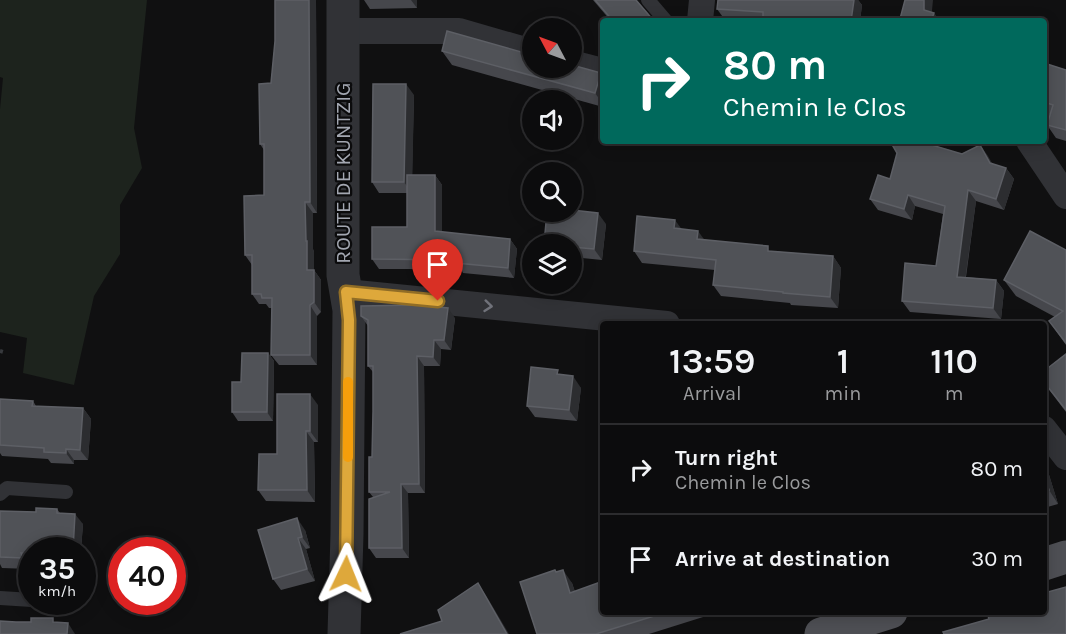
<!DOCTYPE html>
<html lang="en">
<head>
<meta charset="utf-8">
<style>
	:root { --surface:#0c0c0d; --page:#1a1a1b; --text:#f1f3f6; --muted:#9a9b9d; --line:#2c2c2e }
	body { margin:0; font-family:Karla,sans-serif; background:var(--page); color:var(--text); height:100vh; display:flex; flex-direction:column; font-size:22px; white-space:nowrap }
	* { box-sizing:border-box; margin:0 }
	p { font-size:20px; color:var(--muted) }
	.icon { flex:none; width:33px; height:33px; fill:none; stroke:currentColor; stroke-width:2; stroke-linecap:round; stroke-linejoin:round }
	.map { position:relative; flex:1; overflow:hidden }
	.sheet { position:absolute; left:600px; top:321px; width:447px; height:294px; display:flex; flex-direction:column; background:var(--surface); border-radius:6px; box-shadow:0 3px 15px #0003,0 0 0 2px var(--line) }
	.sheet>* { flex:none }
	.top-card { position:absolute; left:600px; top:18px; width:447px; height:126px; border-radius:6px; box-shadow:0 3px 15px #0003,0 0 0 2px var(--line); background:#00695c; color:#fff; overflow:hidden }
	.needle { width:39px; rotate:311deg }
	.tools { position:absolute; left:522px; top:18px; display:grid; gap:12px }
	.tools a { display:grid; place-items:center; width:60px; height:60px; border-radius:50%; background:var(--surface); box-shadow:0 3px 15px #0003,0 0 0 2px var(--line); font-size:30px }
	.speed { position:absolute; left:18px; top:537px; display:flex; gap:12px; font-size:30px; font-weight:700; text-align:center }
	.speed>* { display:grid; place-content:center; width:78px; height:78px; border-radius:50%; background:var(--surface); box-shadow:0 3px 15px #0003,0 0 0 2px var(--line); line-height:1 }
	.speed small { font-size:15px; font-weight:400 }
	.speed .limit { border:9px solid #d22; background:#fff; color:#111 }
	.pin { position:absolute; display:grid; place-items:center; width:51px; height:51px; color:#fff; margin:-62px -26px; border-radius:50% 50% 50% 0; rotate:-45deg; box-shadow:0 0 6px #0007 }
	.pin .icon { rotate:45deg }
	.me { position:absolute; width:66px; margin:-33px; rotate:2deg; stroke-linejoin:round; filter:drop-shadow(0 0 4px #0008) }
	.turn { display:flex; align-items:center; gap:21px; height:126px; padding:0 24px; font-size:27px }
	.turn .icon { width:78px; height:78px; stroke-width:2.5 }
	.turn b { display:block; font-size:42px; line-height:51px }
	.eta { display:flex; justify-content:space-evenly; align-items:center; height:102px; text-align:center }
	.eta b { font-size:36px; font-weight:600; line-height:42px }
	ul { padding:0; list-style:none }
	li { display:flex; align-items:center; gap:18px; height:90px; padding:0 24px; border-top:2px solid var(--line) }
	li div { flex:1 }
	li b { display:block; font-size:22px }
	li em { font-style:normal }
	.map>svg:first-child { display:block }
	.green { fill:#1d231d }
	.lines { fill:none; stroke-linecap:round; stroke-linejoin:round }
	.path { stroke:#37393d; stroke-width:4; stroke-dasharray:3 4.5; stroke-linecap:butt }
	.service { stroke:#313236; stroke-width:14 }
	.minor { stroke:#313236; stroke-width:26 }
	.tertiary { stroke:#313236; stroke-width:33 }
	.primary { stroke:#4e4f54; stroke-width:33 }
	.wall { fill:#46474c }
	.shaded-wall { fill:#2c2d30 }
	.building { fill:#505257; stroke:#5d5f65; stroke-width:1.5 }
	.oneway { stroke:#70727a }
	.route-casing { stroke:#906d26; stroke-width:15 }
	.route { stroke:#dea83b; stroke-width:10 }
	.slow { stroke:#f59e0b; stroke-width:10 }
	.labels { text-anchor:middle; dominant-baseline:central; stroke-width:4.5; stroke-linejoin:round; paint-order:stroke }
	.street-label { font-size:21px; fill:#a3a7b1; stroke:#0b0b0c }
</style>
</head>
<body>
<div class="map">
<svg width="1066" height="634" viewBox="0 0 1066 634">
	<rect width="100%" height="100%" fill="#101011"/>
	<polygon class="green" points="0,0 147,0 134,128 142,168 120,205 120,254 94,296 74,385 23,373 27,338 0,332 0,109 3,78 0,77"/>
	<g class="lines">
		<polyline class="path" points="0,351 7,353"/>
		<g class="service">
			<polyline points="648,0 666,21"/>
			<polyline points="0,494 7,488 66,492"/>
			<polyline points="0,598 32,600"/>
		</g>
		<g class="minor">
			<polyline points="700,21 702,0"/>
			<polyline points="344,31 459,31 532,52"/>
			<polyline points="572,63 603,71"/>
			<polyline points="1029,141 1066,196"/>
			<polyline points="346,292 667,324"/>
			<polyline points="1044,429 1066,457"/>
		</g>
		<polyline class="tertiary" points="343,0 343,275 349,310 347,534 344,634"/>
		<g class="primary">
			<polyline points="1044,564 1066,557"/>
			<polyline points="821,634 891,612"/>
		</g>
	</g>
	<g class="wall">
		<polygon points="275,0 316,0 317,213 313,213 313,249 314,252 314,270 321,280 321,312 317,316 317,365 279,365 271,355 272,308 269,308 266,304 259,304 252,294 252,265 245,255 264,195 264,150 260,144 271,83 275,41"/>
		<polygon points="364,0 417,0 417,8 370,9"/>
		<polygon points="593,0 636,0 654,21 611,21"/>
		<polygon points="718,0 858,0 862,5 860,21 744,21 725,20 717,9"/>
		<polygon points="442,51 603,76 603,107 452,65"/>
		<polygon points="1044,63 1066,70 1066,141 1056,138 1047,125 1050,115 1044,113"/>
		<polygon points="414,95 412,175 435,175 442,185 442,232 510,239 517,249 514,278 463,273 461,269 379,269 372,259 407,227 407,193 379,193 372,182"/>
		<polygon points="929,141 930,144 962,154 980,145 992,164 1006,168 1014,179 1004,210 976,201 966,277 996,280 1004,291 1001,319 910,312 902,301 936,266 943,214 915,206 912,220 878,210 870,199 890,179 897,153"/>
		<polygon points="606,224 602,260 572,257 572,244"/>
		<polygon points="682,229 704,240 771,251 833,256 841,268 838,308 791,305 790,303 721,296 713,285 715,270 642,263 634,251"/>
		<polygon points="1066,250 1066,345 1049,321 1055,317 1016,296 1004,280"/>
		<polygon points="361,316 455,318 451,350 441,349 440,366 424,366 425,493 408,493 409,558 376,558 369,548 373,497 369,492 372,457 373,411 373,372 368,366 368,326"/>
		<polygon points="268,353 274,361 273,421 238,421 232,412 241,382"/>
		<polygon points="1066,354 1066,412 1044,383 1044,371"/>
		<polygon points="561,375 581,388 577,421 535,417 527,406"/>
		<polygon points="0,399 33,401 36,406 83,408 91,419 88,460 74,460 74,464 51,463 48,459 2,456 0,453"/>
		<polygon points="318,405 318,442 314,442 315,502 266,501 258,490 277,454"/>
		<polygon points="1044,462 1046,465 1058,504 1044,508"/>
		<polygon points="57,509 60,513 83,524 81,550 32,550 32,564 29,563 30,569 2,568 0,564 0,511 36,512"/>
		<polygon points="258,530 305,530 310,548 306,549 315,581 281,590 273,579"/>
		<polygon points="557,572 572,583 575,592 603,612 719,612 649,634 537,634"/>
	</g>
	<g class="shaded-wall">
		<polygon points="309,0 316,0 317,213 310,202"/>
		<polygon points="411,0 417,0 417,8"/>
		<polygon points="854,0 858,0 862,5 860,21 851,21"/>
		<polygon points="924,0 933,0 931,21 924,10"/>
		<polygon points="934,13 940,21 931,21"/>
		<polygon points="601,73 603,76 603,104 595,93"/>
		<polygon points="406,84 414,95 412,193 404,182"/>
		<polygon points="980,145 988,156 998,174 990,163"/>
		<polygon points="1006,168 1014,179 1004,210 996,199"/>
		<polygon points="435,175 442,185 442,241 435,231"/>
		<polygon points="968,190 976,201 964,288 957,277"/>
		<polygon points="908,195 915,206 912,220 904,209"/>
		<polygon points="305,202 313,213 313,249 314,252 314,280 307,270"/>
		<polygon points="598,213 606,224 602,260 594,249"/>
		<polygon points="675,220 683,231 674,228"/>
		<polygon points="698,231 706,242 697,239"/>
		<polygon points="510,239 517,249 514,278 508,268"/>
		<polygon points="833,256 841,268 838,308 830,297"/>
		<polygon points="314,270 321,280 321,312 314,302"/>
		<polygon points="996,280 1004,291 1001,319 993,308"/>
		<polygon points="310,305 317,316 317,365 310,355"/>
		<polygon points="448,308 455,318 451,350 444,340"/>
		<polygon points="434,340 441,349 440,366 433,357"/>
		<polygon points="268,353 274,361 273,421 267,412"/>
		<polygon points="417,356 424,366 425,493 419,484"/>
		<polygon points="573,376 581,388 577,421 569,410"/>
		<polygon points="310,394 318,405 318,442 310,431"/>
		<polygon points="83,408 91,419 88,460 80,450"/>
		<polygon points="306,431 314,442 315,502 307,490"/>
		<polygon points="66,449 74,460 74,464 66,453"/>
		<polygon points="1044,462 1046,465 1058,504 1049,490 1044,475"/>
		<polygon points="401,484 408,493 409,558 402,548"/>
		<polygon points="75,514 83,524 81,550 73,550"/>
		<polygon points="297,518 305,530 310,548 302,537"/>
		<polygon points="298,538 306,549 315,581 307,569"/>
		<polygon points="21,553 29,563 30,569 23,558"/>
		<polygon points="563,570 572,583 580,607 570,593"/>
		<polygon points="478,583 487,597 509,634 507,634"/>
		<polygon points="68,623 75,634 67,634"/>
	</g>
	<g class="building">
		<polygon points="275,0 309,0 310,202 305,202 306,241 307,241 307,270 314,270 314,302 310,305 310,355 271,355 272,298 262,298 261,294 252,294 252,255 245,255 244,196 264,195 264,144 260,144 259,84 271,83 275,41"/>
		<polygon points="595,0 636,0 654,21 613,21"/>
		<polygon points="718,0 854,0 851,21 781,21 763,19 763,12 717,9"/>
		<polygon points="905,0 924,0 924,10 934,13 931,21 895,21 900,19"/>
		<polygon points="447,31 532,55 532,68 572,68 572,65 601,73 595,93 442,51"/>
		<polygon points="1044,63 1066,70 1066,130 1047,125 1053,105 1044,102"/>
		<polygon points="373,84 406,84 404,182 372,182"/>
		<polygon points="890,141 927,141 928,144 962,154 980,145 990,163 1006,168 996,199 968,190 957,277 996,280 993,308 902,301 905,263 936,266 945,206 908,195 904,209 870,199 878,175 890,179 897,153"/>
		<polygon points="407,175 435,175 435,231 510,239 508,268 456,263 457,260 372,259 372,227 407,227"/>
		<polygon points="572,210 598,213 594,249 572,247 572,244 544,244 547,212 572,212"/>
		<polygon points="637,216 675,220 674,228 698,231 697,239 768,246 768,251 833,256 830,297 783,293 783,292 713,285 716,260 634,251"/>
		<polygon points="1030,231 1066,250 1066,343 1049,321 1063,311 1004,280"/>
		<polygon points="417,305 448,308 444,340 434,340 433,357 417,356 419,484 401,484 402,548 369,548 369,499 390,492 369,492 369,457 372,457 373,411 373,366 368,366 368,320 361,316 361,306"/>
		<polygon points="242,353 268,353 267,412 232,412 232,382 241,382"/>
		<polygon points="1066,354 1066,410 1044,382 1044,371"/>
		<polygon points="531,367 558,370 557,374 573,376 569,410 527,406"/>
		<polygon points="277,394 310,394 310,431 306,431 307,490 258,490 259,454 277,454"/>
		<polygon points="0,399 33,401 32,406 83,408 80,450 66,449 66,453 44,452 44,448 0,445"/>
		<polygon points="1044,475 1049,490 1044,492"/>
		<polygon points="36,508 57,509 57,513 75,514 73,550 32,550 32,553 21,553 23,558 0,557 0,511 36,512"/>
		<polygon points="297,518 302,537 298,538 307,569 273,579 258,530"/>
		<polygon points="555,570 556,572 563,570 570,593 603,581 603,612 667,612 596,634 537,634 520,582"/>
		<polygon points="478,583 507,634 400,634 442,621 438,610"/>
		<polygon points="1066,587 1066,634 944,634 943,632 989,619 987,612 1044,612 1044,593"/>
		<polygon points="31,618 53,618 53,622 68,623 67,634 0,634 0,621 16,622 31,622"/>
	</g>
	<defs><path id="oneway-chevron" d="M-2-3.5L2.5 0L-2 3.5" fill="none" stroke-width="1.6" stroke-linecap="round" stroke-linejoin="round" transform="scale(1.5)"/></defs>
	<use class="oneway" href="#oneway-chevron" transform="translate(488 306) rotate(6)"/>
	<g class="lines">
		<defs>
			<polyline id="route" points="346,574 349,320 346,292 438,301"/>
		</defs>
		<use href="#route" class="route-casing"/>
		<use href="#route" class="route"/>
		<polyline class="slow" points="348,457 348,382"/>
	</g>
	<g class="labels">
		<g class="street-label">
			<text transform="translate(343 173) rotate(-90)">ROUTE DE KUNTZIG</text>
		</g>
	</g>
</svg>
<div class="tools">
<a><svg class="needle" viewBox="-14 -14 28 28"><path d="M0-13l5 13h-10z" fill="#e53935"/><path d="M0 13l5-13h-10z" fill="#9a9b9d"/></svg></a>
<a><svg class="icon" aria-label="sound" viewBox="0 0 24 24"><path d="M4 9h4l5-4v14l-5-4H4zM17 9q2 3 0 6"/></svg></a>
<a><svg class="icon" aria-label="search" viewBox="0 0 24 24"><circle cx="10" cy="10" r="6"/><path d="M15 15l6 6"/></svg></a>
<a><svg class="icon" aria-label="layers" viewBox="0 0 24 24"><path d="M12 4l9 5-9 5-9-5zM3 14l9 5 9-5"/></svg></a>
</div>
<div class="speed"><div>35<small>km/h</small></div><div class="limit">40</div></div>
<div class="pin" style="left:438px;top:301px;background:#d93025"><svg class="icon" aria-label="arrive" viewBox="0 0 24 24"><path d="M6 21V4h12l-3 4 3 4H6"/></svg></div>
<svg class="me" style="left:346px;top:574px" viewBox="-20 -20 40 40"><path d="M0-17L14 15 0 8-14 15z" fill="#dea83b" stroke="#fff" stroke-width="4"/></svg>
<div class="top-card">
<div class="turn"><svg class="icon" aria-label="right" viewBox="0 0 24 24"><path d="M7 20v-9h11M14 6l5 5-5 5"/></svg><div><b>80 m</b>Chemin le Clos</div></div>
</div>
<section class="sheet">
<div class="eta">
<div><b>13:59</b><p>Arrival</p></div>
<div><b>1</b><p>min</p></div>
<div><b>110</b><p>m</p></div>
</div>
<ul>
<li><svg class="icon" aria-label="right" viewBox="0 0 24 24"><path d="M7 20v-9h11M14 6l5 5-5 5"/></svg><div><b>Turn right</b><p>Chemin le Clos</p></div><em>80 m</em></li>
<li><svg class="icon" aria-label="arrive" viewBox="0 0 24 24"><path d="M6 21V4h12l-3 4 3 4H6"/></svg><div><b>Arrive at destination</b></div><em>30 m</em></li>
</ul>
</section>
</div>
</body>
</html>
